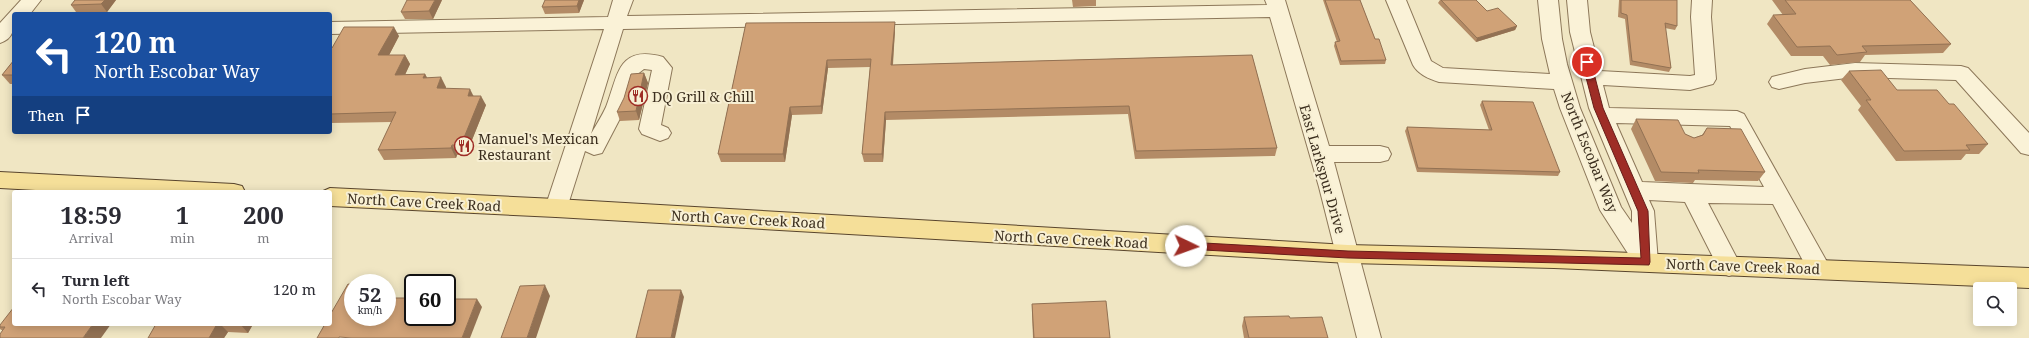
<!DOCTYPE html>
<html lang="en">
<head>
<meta charset="utf-8">
<style>
	:root { --surface:#fff; --page:#f2f2f3; --text:#2b2b33; --muted:#7c7c81; --line:#e1e1e2 }
	body { margin:0; font-family:"Noto Serif",serif; background:var(--page); color:var(--text); height:100vh; display:flex; flex-direction:column; font-size:15px; white-space:nowrap }
	* { box-sizing:border-box; margin:0 }
	p { font-size:13px; color:var(--muted) }
	.icon { flex:none; width:22px; height:22px; fill:none; stroke:currentColor; stroke-width:2; stroke-linecap:round; stroke-linejoin:round }
	.map { position:relative; flex:1; overflow:hidden }
	.drawer { position:absolute; left:12px; top:190px; width:320px; height:136px; display:flex; flex-direction:column; background:var(--surface); border-radius:4px; box-shadow:0 2px 10px #0003 }
	.drawer>* { flex:none }
	.hud { position:absolute; left:12px; top:12px; width:320px; height:122px; border-radius:4px; box-shadow:0 2px 10px #0003; background:#1a4fa0; color:#fff; overflow:hidden }
	.buttons { position:absolute; left:1973px; top:282px; display:grid; gap:8px }
	.buttons a { display:grid; place-items:center; width:44px; height:44px; border-radius:4px; background:var(--surface); box-shadow:0 2px 10px #0003; font-size:20px }
	.speed { position:absolute; left:344px; top:274px; display:flex; gap:8px; font-size:20px; font-weight:700; text-align:center }
	.speed>* { display:grid; place-content:center; width:52px; height:52px; border-radius:50%; background:var(--surface); box-shadow:0 2px 10px #0003; line-height:1 }
	.speed small { font-size:10px; font-weight:400 }
	.speed .limit { border:2px solid #111; border-radius:6px; background:#fff; color:#111 }
	.pin { position:absolute; display:grid; place-items:center; width:34px; height:34px; color:#fff; margin:-17px; border:2px solid #fff; border-radius:50%; box-shadow:0 1px 4px #0007 }
	.me { position:absolute; width:44px; margin:-22px; rotate:93deg; stroke-linejoin:round; filter:drop-shadow(0 0 3px #0008) }
	.turn { display:flex; align-items:center; gap:14px; height:84px; padding:0 16px; font-size:18px }
	.turn .icon { width:52px; height:52px; stroke-width:2.5 }
	.turn b { display:block; font-size:28px; line-height:34px }
	.then { display:flex; align-items:center; height:38px; padding:0 16px; background:#0003; gap:8px; font-size:15px }
	.eta { display:flex; justify-content:space-evenly; align-items:center; height:68px; text-align:center }
	.eta b { font-size:24px; font-weight:700; line-height:28px }
	ul { padding:0; list-style:none }
	li { display:flex; align-items:center; gap:12px; height:60px; padding:0 16px; border-top:1px solid var(--line) }
	li div { flex:1 }
	li b { display:block; font-size:15px }
	li em { font-style:normal }
	.map>svg:first-child { display:block }
	.lines { fill:none; stroke-linecap:round; stroke-linejoin:round }
	.minor-casing { stroke:#8c7759; stroke-width:2 }
	.major-casing { stroke:#59452d; stroke-width:2 }
	.minor { fill:#faf2d7; fill-rule:evenodd }
	.major { fill:#f5df99; fill-rule:evenodd }
	.wall { fill:#b38b66 }
	.shaded-wall { fill:#927153 }
	.building { fill:#d0a277; stroke:#927153 }
	.route { fill:#9e2d26; stroke:#671d19 }
	.labels { text-anchor:middle; dominant-baseline:central; stroke-width:4; stroke-linejoin:round; paint-order:stroke }
	.poi-label { font-size:14px; fill:#3b2e1e; stroke:#f7efd3; text-anchor:start }
	.street-label { font-size:14px; fill:#3b2e1e; stroke:#f7efd3 }
</style>
</head>
<body>
<div class="map">
<svg width="2029" height="338" viewBox="0 0 2029 338">
	<rect width="100%" height="100%" fill="#f0e6c3"/>
	<g class="lines">
		<defs>
			<g id="minor">
				<path d="M 21,0 L 41,0 L 30,14 L 14,14 C 14,27 15,38 0,43 L 0,23 Z"/>
				<path d="M 613,0 L 633,0 L 627,16 L 1267,5 L 1265,0 L 1285,0 L 1329,146 L 1380,146 L 1388,148 L 1391,154 L 1388,160 L 1380,162 L 1334,162 L 1381,338 L 1357,338 L 1319,187 L 1270,17 L 623,29 L 591,134 C 596,125 602,116 606,107 C 618,77 617,44 663,57 L 672,68 L 661,125 L 668,128 L 671,133 L 668,138 L 660,141 L 642,134 L 639,129 L 652,70 L 644,69 L 635,76 L 626,107 L 602,153 L 594,155 L 585,151 L 567,208 L 564,214 L 556,217 L 548,214 L 545,208 L 604,29 L 330,34 L 330,22 L 608,17 Z"/>
				<path d="M 1386,0 L 1406,0 L 1431,61 L 1443,68 L 1550,74 L 1542,39 L 1538,0 L 1558,0 L 1562,39 L 1567,64 L 1580,108 L 1621,207 L 1632,223 L 1632,211 L 1589,108 L 1570,32 L 1567,0 L 1587,0 L 1590,32 L 1600,71 L 1690,76 L 1695,75 L 1691,17 L 1692,0 L 1712,0 L 1711,17 L 1716,79 L 1713,84 L 1690,90 L 1603,85 L 1609,108 L 1737,111 L 1744,114 L 1831,269 L 1827,276 L 1819,279 L 1811,276 L 1773,204 L 1708,203 L 1741,266 L 1737,273 L 1729,276 L 1721,273 L 1685,202 L 1649,200 L 1654,211 L 1658,262 L 1654,269 L 1646,271 L 1638,269 L 1600,210 L 1560,108 L 1554,89 L 1439,82 C 1429,79 1418,74 1413,65 ZM 1616,123 L 1730,126 L 1764,187 L 1642,182 Z"/>
				<polygon points="1855,63 1961,66 1968,68 2029,133 2029,155 2021,153 1956,80 1855,77 1805,83 1779,89 1772,87 1769,82 1772,77 1805,69"/>
			</g>
			<g id="major">
				<polygon points="0,172 234,184 242,186 245,192 71,192 0,188"/>
				<polygon points="330,188 556,199 1348,245 1554,250 2029,268 2029,288 1554,268 1348,263 556,217 330,206 330,192 321,192"/>
			</g>
		</defs>
		<use href="#minor" class="minor-casing"/>
		<use href="#major" class="major-casing"/>
		<use href="#minor" class="minor"/>
		<use href="#major" class="major"/>
	</g>
	<g class="wall">
		<polygon points="75,0 116,0 107,12 76,12 71,5"/>
		<polygon points="442,0 433,19 405,19 401,12"/>
		<polygon points="584,0 579,13 545,14 542,7"/>
		<polygon points="1072,0 1096,0 1096,6 1073,7"/>
		<polygon points="1323,0 1360,0 1375,39 1386,60 1385,64 1340,65 1334,46 1335,42 1337,42"/>
		<polygon points="1440,0 1476,0 1487,11 1517,26 1515,30 1476,42 1438,3"/>
		<polygon points="1619,0 1677,0 1677,26 1675,30 1665,28 1671,68 1669,72 1630,65 1625,19 1618,17"/>
		<polygon points="1772,0 1910,0 1951,44 1943,53 1865,55 1860,62 1830,65 1823,56 1791,56 1767,24 1773,15 1783,15"/>
		<polygon points="746,23 895,30 893,65 1252,55 1277,148 1275,156 1135,159 1128,114 886,120 883,162 864,162 862,154 870,67 828,68 822,114 792,115 785,162 721,162 718,154"/>
		<polygon points="399,36 389,55 405,55 410,64 405,74 425,74 427,78 446,87 446,89 474,96 486,105 466,155 457,155 456,158 384,160 378,150 392,122 330,123 330,48"/>
		<polygon points="14,60 14,84 10,84 2,75"/>
		<polygon points="1849,71 1897,90 1949,104 1988,144 1979,154 1966,154 1961,160 1896,161 1858,110 1861,106 1841,80"/>
		<polygon points="644,73 648,83 639,120 620,121 617,112"/>
		<polygon points="1482,101 1560,172 1558,176 1417,172 1405,131 1407,127 1489,130 1480,105"/>
		<polygon points="1636,119 1685,134 1694,138 1702,135 1707,128 1765,172 1758,181 1695,180 1693,183 1655,181 1631,129"/>
		<polygon points="1032,304 1110,338 1033,338 1032,314"/>
		<polygon points="1244,317 1290,318 1328,338 1244,338 1242,326"/>
		<polygon points="14,324 3,331 0,329 0,325"/>
		<polygon points="152,324 265,324 264,326 252,326 248,333 228,332 224,338 148,338 155,327"/>
	</g>
	<g class="shaded-wall">
		<polygon points="105,0 116,0 107,12 101,4"/>
		<polygon points="435,0 442,0 433,19 429,11"/>
		<polygon points="579,0 584,0 579,13 577,6"/>
		<polygon points="895,22 895,30 892,73 891,65"/>
		<polygon points="1517,26 1515,30 1476,42 1477,38"/>
		<polygon points="394,27 399,36 384,65 378,55"/>
		<polygon points="405,55 410,64 401,84 395,75"/>
		<polygon points="827,60 828,68 822,114 821,106"/>
		<polygon points="644,73 648,83 639,120 636,111"/>
		<polygon points="425,74 430,83 423,78"/>
		<polygon points="441,77 446,87 442,98 437,88"/>
		<polygon points="470,89 475,99 468,96"/>
		<polygon points="481,96 486,105 466,155 461,145"/>
		<polygon points="790,107 792,115 785,162 783,154"/>
		<polygon points="885,112 886,120 883,162 882,154"/>
		<polygon points="452,145 457,155 456,158 451,148"/>
		<polygon points="545,285 550,296 536,338 527,338"/>
		<polygon points="681,290 684,297 675,338 671,338"/>
		<polygon points="477,299 482,307 470,338 462,338"/>
		<polygon points="93,324 111,324 101,338 83,338"/>
		<polygon points="217,324 220,324 228,332 224,338 209,338"/>
		<polygon points="240,324 250,324 252,326 248,333"/>
	</g>
	<g class="building">
		<polygon points="75,0 105,0 101,4 71,5"/>
		<polygon points="407,0 435,0 429,11 401,12"/>
		<polygon points="545,0 579,0 577,6 542,7"/>
		<polygon points="1325,0 1360,0 1375,39 1379,39 1386,60 1341,61 1335,42 1340,41"/>
		<polygon points="1441,0 1476,0 1487,11 1498,8 1517,26 1477,38"/>
		<polygon points="1621,0 1677,0 1677,26 1665,23 1671,68 1632,61 1627,15 1621,13"/>
		<polygon points="1785,0 1910,0 1951,44 1862,46 1867,52 1837,55 1830,46 1797,47 1773,15 1796,14"/>
		<polygon points="895,22 891,65 1252,55 1277,148 1136,151 1129,106 885,112 882,154 862,154 871,59 827,60 821,106 790,107 783,154 718,154 746,23"/>
		<polygon points="344,27 394,27 378,55 405,55 395,75 425,74 423,78 441,77 437,88 470,89 468,96 481,96 461,145 452,145 451,148 378,150 396,112 330,114 330,48 332,48"/>
		<polygon points="14,60 14,75 2,75"/>
		<polygon points="1881,70 1897,90 1937,90 1949,104 1954,104 1988,144 1966,145 1970,150 1904,151 1866,100 1871,100 1849,71"/>
		<polygon points="644,73 636,111 617,112 624,98 631,74"/>
		<polygon points="1482,101 1533,102 1560,172 1418,168 1407,127 1492,130"/>
		<polygon points="1636,119 1678,120 1685,134 1694,138 1703,135 1707,128 1741,129 1765,172 1698,170 1699,173 1661,172"/>
		<polygon points="348,284 353,285 353,317 387,317 387,298 413,298 413,317 447,317 447,299 477,299 462,338 352,338 339,337 339,338 317,338 325,324 330,324 330,315"/>
		<polygon points="545,285 527,338 501,338 520,286"/>
		<polygon points="648,290 681,290 671,338 636,338"/>
		<polygon points="1106,301 1110,338 1034,338 1032,304"/>
		<polygon points="14,307 14,324 93,324 83,338 0,338 0,334 5,327 0,327 0,325"/>
		<polygon points="1289,316 1290,318 1322,317 1328,338 1249,338 1244,317"/>
		<polygon points="156,324 217,324 209,338 148,338"/>
	</g>
	<polygon class="route" points="1587,59 1591,62 1603,108 1648,211 1650,262 1649,265 1348,258 1186,249 1181,246 1186,242 1348,251 1641,258 1638,211 1594,108 1582,62"/>
	<defs>
		<symbol id="restaurant-ring" viewBox="-11 -11 22 22"><circle r="9.5" fill="#f7efd3" stroke="#9e2d26" stroke-width="1.5"/><path d="M-5-6h1v4h1v-4h1v4h1v-4h1v5L-1.5 .5V6h-2V.5L-5-1ZM5-6V6H3V1.5H1.5Q1.5-4 5-6Z" fill="#9e2d26"/></symbol>
	</defs>
	<g fill-rule="evenodd">
		<use href="#restaurant-ring" x="627" y="85" width="22" height="22"/>
		<use href="#restaurant-ring" x="453" y="135" width="22" height="22"/>
	</g>
	<g class="labels">
		<g class="poi-label">
			<text x="652" y="96">DQ Grill &amp; Chill</text>
			<text x="478" y="138">Manuel's Mexican<tspan x="478" dy="16">Restaurant</tspan></text>
		</g>
		<g class="street-label">
			<text transform="translate(1590 152) rotate(68)">North Escobar Way</text>
			<text transform="translate(1323 169) rotate(74)">East Larkspur Drive</text>
			<text transform="translate(424 202) rotate(3)">North Cave Creek Road</text>
			<text transform="translate(748 219) rotate(3)">North Cave Creek Road</text>
			<text transform="translate(1071 239) rotate(3)">North Cave Creek Road</text>
			<text transform="translate(1743 266) rotate(2)">North Cave Creek Road</text>
		</g>
	</g>
</svg>
<div class="buttons">
<a><svg class="icon" aria-label="search" viewBox="0 0 24 24"><circle cx="10" cy="10" r="6"/><path d="M15 15l6 6"/></svg></a>
</div>
<div class="speed"><div>52<small>km/h</small></div><div class="limit">60</div></div>
<div class="pin" style="left:1587px;top:62px;background:#d93025"><svg class="icon" aria-label="arrive" viewBox="0 0 24 24"><path d="M6 21V4h12l-3 4 3 4H6"/></svg></div>
<svg class="me" style="left:1186px;top:246px" viewBox="-20 -20 40 40"><circle r="19" fill="#fff"/><path d="M0-13L10 11 0 6-10 11z" fill="#9e2d26"/></svg>
<div class="hud">
<div class="turn"><svg class="icon" aria-label="left" viewBox="0 0 24 24"><path d="M17 20v-9H6M10 6l-5 5 5 5"/></svg><div><b>120 m</b>North Escobar Way</div></div>
<div class="then">Then<svg class="icon" aria-label="arrive" viewBox="0 0 24 24"><path d="M6 21V4h12l-3 4 3 4H6"/></svg></div>
</div>
<section class="drawer">
<div class="eta">
<div><b>18:59</b><p>Arrival</p></div>
<div><b>1</b><p>min</p></div>
<div><b>200</b><p>m</p></div>
</div>
<ul>
<li><svg class="icon" aria-label="left" viewBox="0 0 24 24"><path d="M17 20v-9H6M10 6l-5 5 5 5"/></svg><div><b>Turn left</b><p>North Escobar Way</p></div><em>120 m</em></li>
</ul>
</section>
</div>
</body>
</html>
